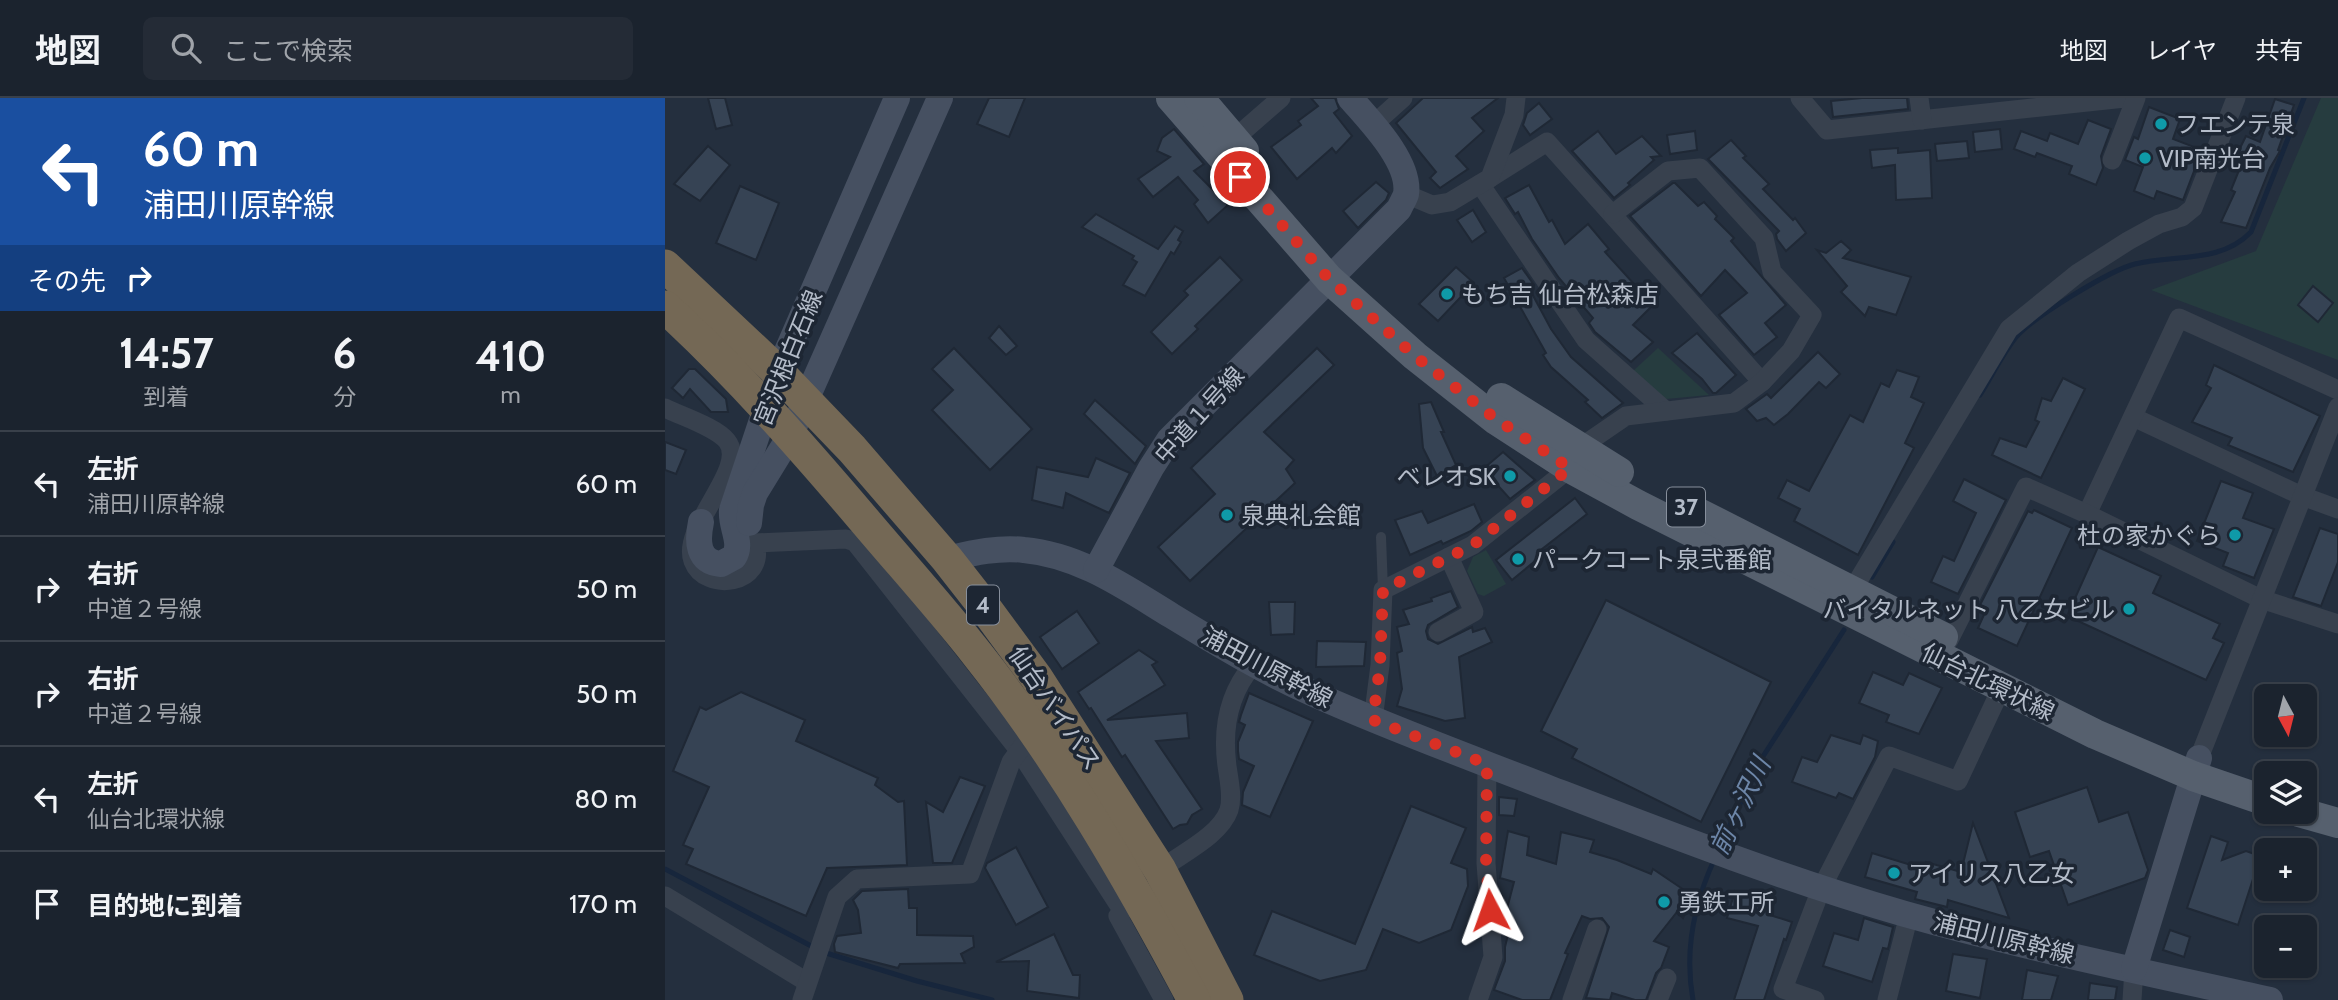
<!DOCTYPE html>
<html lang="ja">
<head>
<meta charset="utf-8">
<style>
	:root { --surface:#1b232e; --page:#242b36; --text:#f1f3f6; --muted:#a0a4aa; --line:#39404a }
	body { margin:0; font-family:Cabin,"Noto Sans JP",sans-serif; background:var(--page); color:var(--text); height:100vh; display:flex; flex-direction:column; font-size:26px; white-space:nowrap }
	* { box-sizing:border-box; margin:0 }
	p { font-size:23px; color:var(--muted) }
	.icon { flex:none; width:38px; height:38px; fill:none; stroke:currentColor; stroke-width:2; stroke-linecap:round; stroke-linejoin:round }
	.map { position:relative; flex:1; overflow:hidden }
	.drawer { display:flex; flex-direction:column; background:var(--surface); width:665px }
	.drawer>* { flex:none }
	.hud { background:#1a4fa0; color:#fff; overflow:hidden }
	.needle { width:46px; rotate:173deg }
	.fabs { position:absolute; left:1589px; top:586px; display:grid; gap:14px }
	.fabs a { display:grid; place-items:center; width:63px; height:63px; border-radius:10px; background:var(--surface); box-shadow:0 2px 5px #0004,0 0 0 2px var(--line); font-size:35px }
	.pin { position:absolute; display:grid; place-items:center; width:60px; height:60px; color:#fff; margin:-30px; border:4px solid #fff; border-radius:50%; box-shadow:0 2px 7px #0007 }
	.me { position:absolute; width:77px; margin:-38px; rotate:356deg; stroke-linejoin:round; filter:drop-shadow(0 0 5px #0008) }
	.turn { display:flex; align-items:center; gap:24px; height:147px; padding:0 28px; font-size:32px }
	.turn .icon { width:91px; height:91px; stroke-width:2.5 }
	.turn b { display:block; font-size:49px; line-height:60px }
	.then { display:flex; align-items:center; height:66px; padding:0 28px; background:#0003; gap:14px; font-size:26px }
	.eta { display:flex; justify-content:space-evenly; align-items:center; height:119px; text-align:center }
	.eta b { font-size:42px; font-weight:700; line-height:49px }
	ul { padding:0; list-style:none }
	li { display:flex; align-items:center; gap:21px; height:105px; padding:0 28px; border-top:2px solid var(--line) }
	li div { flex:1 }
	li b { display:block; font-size:26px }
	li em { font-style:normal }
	header { display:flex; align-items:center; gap:42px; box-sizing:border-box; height:98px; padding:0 35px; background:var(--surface); border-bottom:2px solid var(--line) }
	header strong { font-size:33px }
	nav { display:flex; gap:38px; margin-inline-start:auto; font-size:24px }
	.search { width:490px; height:63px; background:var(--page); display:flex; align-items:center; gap:18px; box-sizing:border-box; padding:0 24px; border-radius:10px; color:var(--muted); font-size:26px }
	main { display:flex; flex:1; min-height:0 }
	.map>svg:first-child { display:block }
	.green { fill:#263c3f }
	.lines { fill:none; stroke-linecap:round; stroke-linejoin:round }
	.stream { stroke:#17263c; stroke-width:5 }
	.building { fill:#364354; stroke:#1f2835; stroke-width:2 }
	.lane { stroke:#38414e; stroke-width:10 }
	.street { stroke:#38414e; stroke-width:19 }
	.secondary { stroke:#465061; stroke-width:26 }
	.primary { stroke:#56606e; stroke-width:30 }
	.highway { stroke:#746855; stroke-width:33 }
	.route { stroke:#d93025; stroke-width:12; stroke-dasharray:0 21.6 }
	.culture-dot { fill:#0f9aa8; stroke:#1d2633; stroke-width:2.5 }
	.labels { text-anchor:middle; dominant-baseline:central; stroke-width:7; stroke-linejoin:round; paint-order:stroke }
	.shield { fill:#1d2633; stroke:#878f9c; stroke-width:2 }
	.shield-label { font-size:23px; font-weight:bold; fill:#b4bcc9 }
	.poi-label { font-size:24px; fill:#b4bcc9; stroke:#1d2633; text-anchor:start }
	.street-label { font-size:24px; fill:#b4bcc9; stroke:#1d2633 }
	.water-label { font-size:26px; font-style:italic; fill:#6d86a8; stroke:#1d2633 }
</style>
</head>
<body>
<header>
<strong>地図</strong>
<div class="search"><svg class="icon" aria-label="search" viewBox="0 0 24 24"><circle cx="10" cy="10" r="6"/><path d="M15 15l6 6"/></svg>ここで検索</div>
<nav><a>地図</a><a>レイヤ</a><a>共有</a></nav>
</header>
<main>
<section class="drawer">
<div class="hud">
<div class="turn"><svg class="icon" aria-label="left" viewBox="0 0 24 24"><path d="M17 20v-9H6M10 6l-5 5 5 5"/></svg><div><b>60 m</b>浦田川原幹線</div></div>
<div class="then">その先<svg class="icon" aria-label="right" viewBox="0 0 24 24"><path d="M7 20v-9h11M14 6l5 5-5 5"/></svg></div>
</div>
<div class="eta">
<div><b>14:57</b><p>到着</p></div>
<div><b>6</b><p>分</p></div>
<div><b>410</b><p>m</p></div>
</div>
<ul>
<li><svg class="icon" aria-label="left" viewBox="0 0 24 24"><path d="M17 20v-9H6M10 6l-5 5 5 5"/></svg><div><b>左折</b><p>浦田川原幹線</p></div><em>60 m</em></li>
<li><svg class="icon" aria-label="right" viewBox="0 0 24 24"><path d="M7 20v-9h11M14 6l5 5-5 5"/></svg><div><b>右折</b><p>中道２号線</p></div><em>50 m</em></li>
<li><svg class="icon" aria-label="right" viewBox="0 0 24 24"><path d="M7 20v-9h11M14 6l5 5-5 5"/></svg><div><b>右折</b><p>中道２号線</p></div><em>50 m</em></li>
<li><svg class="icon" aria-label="left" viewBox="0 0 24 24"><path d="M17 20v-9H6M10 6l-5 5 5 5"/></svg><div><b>左折</b><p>仙台北環状線</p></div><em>80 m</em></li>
<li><svg class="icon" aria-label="arrive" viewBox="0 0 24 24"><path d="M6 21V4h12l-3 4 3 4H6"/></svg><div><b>目的地に到着</b></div><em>170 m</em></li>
</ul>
</section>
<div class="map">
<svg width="1673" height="902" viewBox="0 0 1673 902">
	<rect width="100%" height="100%" fill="#242f3e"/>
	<g class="green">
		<polygon points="1656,0 1673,0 1673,262 1486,192 1591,153"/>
		<polygon points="993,250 1044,297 1001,301 967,274"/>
		<polygon points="821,452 841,486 819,498 813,496 802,473 808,459"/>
	</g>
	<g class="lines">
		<g class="stream">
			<path d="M 1315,297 C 1327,278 1338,255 1352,238 C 1369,219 1445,172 1470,166 C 1510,156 1555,166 1586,134 L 1639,0"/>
			<polyline points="1207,479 1228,444"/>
			<polyline points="1055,748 1097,660 1179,532"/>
			<polyline points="0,771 150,850"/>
			<polyline points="158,854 252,883 327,902"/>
			<path d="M 1028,902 C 1019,852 1029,805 1050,760"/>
		</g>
	</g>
	<g class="building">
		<polygon points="43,0 60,0 67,27 51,31"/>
		<polygon points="324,0 360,0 344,39 312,26"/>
		<polygon points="646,0 670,0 674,11 669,15 687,38 671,55 667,50 632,81 606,49 636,27 633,23 653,8"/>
		<polygon points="758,0 833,0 807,20 819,33 791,58 803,71 775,90 765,80 771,74 731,25"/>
		<polygon points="1197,0 1242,0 1243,11 1168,19 1166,3"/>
		<polygon points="1610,1 1629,7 1613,52 1615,53 1605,70 1581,130 1556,124 1570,94 1566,92 1579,60 1571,58 1581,38 1595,44"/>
		<polygon points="874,5 887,21 865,37 858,27 862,15"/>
		<polygon points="1484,9 1515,21 1508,41 1537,52 1518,102 1492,93 1489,101 1469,93 1478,69 1460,62 1469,39 1473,41"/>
		<polygon points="1423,22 1446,31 1436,58 1438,70 1431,87 1404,76 1407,68 1372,55 1370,59 1349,51 1356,33 1382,43 1385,35 1413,46"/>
		<polygon points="509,31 539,66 529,73 563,107 543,125 529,106 533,102 513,79 488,99 473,81 505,59 492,53 497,40"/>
		<polygon points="1335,31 1337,51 1310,54 1308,34"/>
		<polygon points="933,33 951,56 977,38 996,58 986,59 989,62 963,85 965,87 949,100 907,53"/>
		<polygon points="1030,33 1032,52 1005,56 1002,37"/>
		<polygon points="1066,42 1081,58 1078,60 1104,86 1098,91 1128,122 1130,120 1141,135 1121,153 1112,141 1111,136 1114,133 1043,61"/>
		<polygon points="1302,43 1304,60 1272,63 1270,46"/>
		<polygon points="43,48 65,67 35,103 9,86"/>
		<polygon points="1233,50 1233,55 1265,52 1267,100 1231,102 1230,67 1207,70 1205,52"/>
		<polygon points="711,84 724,95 721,102 693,130 678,113"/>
		<polygon points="1008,85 1010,85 1033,108 1039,104 1052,118 1050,121 1069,140 1066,143 1121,207 1100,225 1112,239 1089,257 1054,217 1082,195 1060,172 1036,198 965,118"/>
		<polygon points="864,87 884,124 887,122 900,146 923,126 944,151 940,154 988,207 968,227 988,244 966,264 930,234 924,225 928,220 894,180 867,141 853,114 850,116 840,100"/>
		<polygon points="75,88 114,105 91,162 51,145"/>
		<polygon points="808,112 821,134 807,144 792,122"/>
		<polygon points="431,116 493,151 510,128 518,133 513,142 516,144 509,156 506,154 480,198 458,187 472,164 467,161 469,158 417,129"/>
		<polygon points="1176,143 1186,152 1178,160 1246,179 1231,217 1204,209 1200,218 1176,194 1182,188 1152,152 1161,155"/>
		<polygon points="555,159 577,182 530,228 533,231 507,256 486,234 523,197 519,193"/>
		<polygon points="791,169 809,185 773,223 754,206"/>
		<polygon points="857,170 869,187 864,190 886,231 906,259 958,305 937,320 920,304 923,302 886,269 878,257 881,255 839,180"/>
		<polygon points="1648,188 1668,205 1653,224 1633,207"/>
		<polygon points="334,228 352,248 341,257 324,240"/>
		<polygon points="1032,235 1071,277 1051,295 1048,295 1037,281 1007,255"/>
		<polygon points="289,250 367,331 325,372 267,312 288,292 267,271"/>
		<polygon points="652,250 669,267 599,334 629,362 621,371 630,385 525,483 493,449 550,396 526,370"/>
		<polygon points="1153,254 1175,276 1161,290 1154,284 1123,316 1109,327 1101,320 1092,323 1081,311 1102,296 1106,300"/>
		<polygon points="1549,267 1655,318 1628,374 1563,347 1567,340 1527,324 1546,290 1541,287"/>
		<polygon points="24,271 30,271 61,301 63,314 46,314 25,291 18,300 7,290"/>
		<polygon points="1232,272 1254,279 1246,299 1259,305 1240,345 1249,350 1193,457 1129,423 1135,411 1113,400 1122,382 1144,393 1185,317 1198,324 1216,285 1224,289"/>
		<polygon points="1398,280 1420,291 1376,380 1327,357 1335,340 1361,349 1374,324 1370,322 1377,300 1386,303"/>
		<polygon points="430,302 481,348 470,366 419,316"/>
		<polygon points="766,304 779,334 776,334 791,367 772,378 758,350 754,306"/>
		<polygon points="0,344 21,352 11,376 0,372"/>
		<polygon points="838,354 870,382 845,401 818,371"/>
		<polygon points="431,360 465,375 444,415 401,395 398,410 367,402 372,369 423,379"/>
		<polygon points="1299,381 1341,402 1293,496 1266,484 1278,458 1289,463 1311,415 1288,403"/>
		<polygon points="1556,383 1588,395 1578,420 1609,431 1589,480 1558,468 1563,455 1532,443"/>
		<polygon points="910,400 922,416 872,455 875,459 847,482 831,462"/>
		<polygon points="809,406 817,424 806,433 778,446 776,443 745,457 730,422 757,413 763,425"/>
		<polygon points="1369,412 1407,430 1352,548 1313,530 1322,510 1315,507 1363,413 1367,415"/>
		<polygon points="1655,430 1673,436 1673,464 1656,508 1628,499"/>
		<polygon points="1433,449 1496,478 1488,495 1555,526 1548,540 1559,545 1541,582 1402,518"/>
		<polygon points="786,493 793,509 763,527 761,533 763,541 773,546 807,529 808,534 820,530 827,544 794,559 800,620 780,623 732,608 737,591 732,555 737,553 732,529 744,526 738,512 767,503 766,500"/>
		<polygon points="941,502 1106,584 1036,724 907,660 912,651 876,633"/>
		<polygon points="604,504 630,504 629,536 606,537"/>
		<polygon points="412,513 434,545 397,571 375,539"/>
		<polygon points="652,543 701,544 699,568 651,569"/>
		<polygon points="474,552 492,564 487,567 500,587 442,622 522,615 524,640 491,643 537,711 527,717 522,726 515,727 508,731 460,657 457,659 426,610 424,611 413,594"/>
		<polygon points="1208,574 1238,587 1244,575 1277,590 1254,636 1221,624 1224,617 1194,605"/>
		<polygon points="76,594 140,622 131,643 213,680 210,687 233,704 239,703 242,767 162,770 141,818 21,766 28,751 18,747 44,689 8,673 35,609 41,612"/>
		<polygon points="584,595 648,623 605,719 577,707 578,694 589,668 574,661 573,653 573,644 580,627 574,624 576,617"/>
		<polygon points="1166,637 1195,646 1198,637 1213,643 1210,659 1188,701 1174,695 1171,700 1127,684 1137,659 1152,664"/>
		<polygon points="295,679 320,688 287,765 268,765 261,704 278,714"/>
		<polygon points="1422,689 1434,724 1463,714 1483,772 1480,780 1403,807 1384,753 1365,759 1350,714"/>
		<polygon points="834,699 852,701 849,718 834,717"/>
		<polygon points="746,708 801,730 786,765 802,771 803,788 786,832 754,845 718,831 701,872 655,883 589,857 607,813 690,846"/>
		<polygon points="1308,725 1344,820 1283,802 1282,809 1250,801 1252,794 1200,779 1207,755 1259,771 1261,764 1296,774"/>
		<polygon points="843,733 864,739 862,757 891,766 896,734 929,742 925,754 952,762 986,776 988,771 1028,798 1018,820 1012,814 989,843 1004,849 996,870 991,875 981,902 970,902 947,895 945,902 921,900 944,829 937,820 925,821 917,818 900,855 903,856 885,902 857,902 829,892 840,863 840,849 846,824 839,822 849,784 835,780"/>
		<polygon points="1546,738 1563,744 1557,762 1581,753 1601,760 1601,783 1588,781 1573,827 1522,810"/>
		<polygon points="351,749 383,809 351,827 320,770 322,765"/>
		<polygon points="243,791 244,810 252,810 252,837 308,838 309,849 296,856 300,865 235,866 233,870 170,854 169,846 172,838 196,835 193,812 188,802 197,793"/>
		<polygon points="1070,793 1110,802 1105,817 1127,824 1121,842 1119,841 1099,902 1069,902 1093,828 1062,820"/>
		<polygon points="1199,820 1228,829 1223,851 1218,850 1207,884 1158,868 1169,835 1193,842"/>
		<polygon points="1505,832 1525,839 1519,859 1498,852"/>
		<polygon points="389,836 408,877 415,877 414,900 362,893 364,863 331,864"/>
		<polygon points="1288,856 1322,861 1315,900 1281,893"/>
		<polygon points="1362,872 1393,878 1386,902 1357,902"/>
		<polygon points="1425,885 1452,889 1450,902 1423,902"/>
	</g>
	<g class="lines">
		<polyline class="lane" points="716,439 718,492"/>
		<g class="street">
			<polyline points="1135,0 1162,32 1460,0"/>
			<polyline points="1254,0 1257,22"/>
			<polyline points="708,27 738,0"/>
			<polyline points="569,41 616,0"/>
			<polyline points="1447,62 1471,0"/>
			<polyline points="825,80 882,44 1097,284"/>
			<polyline points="815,86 921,242 1001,313"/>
			<polyline points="741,96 767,107 785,104 825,80 849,17 851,0"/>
			<path d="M 0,310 C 16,318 51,329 62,343 C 84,370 15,429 28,463 C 40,495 102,487 90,445 L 181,441 L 190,444 L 353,651 L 457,812"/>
			<polyline points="1468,319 1637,398 1673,411"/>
			<polyline points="917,353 926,342 961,318 1069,305 1097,284 1126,253 1147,217 1107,174 1099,140 1035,70 1003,73 948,116"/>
			<polyline points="1422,416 1514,220 1673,292"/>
			<polyline points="1185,490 1194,481 1344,231 1413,175 1463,143 1494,126 1517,119 1528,110 1571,0"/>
			<polyline points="773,534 809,514 784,459"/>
			<polyline points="1284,542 1361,389 1422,416 1596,501 1673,526"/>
			<polyline points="708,622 715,567 718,492 808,447 905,370"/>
			<polyline points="1534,660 1673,309"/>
			<path d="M 495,772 C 515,756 555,738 564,712 C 568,699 564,682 562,668 C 557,630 563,596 588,567"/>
			<polyline points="0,798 142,884"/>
			<polyline points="463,807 453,818 499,902"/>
			<polyline points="137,902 172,799 192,781 305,776 346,664 360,645"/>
			<polyline points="813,902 828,859 821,765 822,666"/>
			<polyline points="907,902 932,831"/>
			<polyline points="993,902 1002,880"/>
			<polyline points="1150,902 1118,891 1156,791 1224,658 1293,683 1336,591"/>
			<polyline points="1222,902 1244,817"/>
			<polyline points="1467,902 1469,871"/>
		</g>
		<g class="secondary">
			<path d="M 36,424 C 32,443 32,464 56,466 L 69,459 C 78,445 65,428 67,412 L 113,274 L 232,0"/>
			<polyline points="84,425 86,407 90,395 125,338 275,0"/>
			<path d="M 282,461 C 308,455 333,449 359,452 C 415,457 461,490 507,518 C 553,546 599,574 649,596 C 727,631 807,660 886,691 C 1003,736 1119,781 1240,816 C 1360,850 1483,875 1605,902"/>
			<path d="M 431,472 L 486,370 L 504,342 L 734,111 C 736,106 740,100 741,96 C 746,64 704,22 685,0"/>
			<polyline points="1469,871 1534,660"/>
		</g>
		<g class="primary">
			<polyline points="506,0 664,181 750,258 831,322 905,370 973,407 1430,636 1528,678 1601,703"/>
			<polyline points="534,0 579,53"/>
			<polyline points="836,300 954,374"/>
			<polyline points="1020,408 1278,539"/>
			<polyline points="1634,714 1673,725"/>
		</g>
		<g class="highway">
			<polyline points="0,168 113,274 187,351 282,461 318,507 371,579 495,772 562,902"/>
			<path d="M 0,209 C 72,275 136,348 199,422 C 237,467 276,510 312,556 C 397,663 465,782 529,902"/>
		</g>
	</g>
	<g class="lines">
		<polyline class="route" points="575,79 664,181 750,258 831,321 905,370 808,447 718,492 715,567 708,622 822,666 821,765 825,812"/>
	</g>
	<g class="culture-dot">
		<circle cx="1496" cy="26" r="7"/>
		<circle cx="1480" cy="60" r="7"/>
		<circle cx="782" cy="196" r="7"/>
		<circle cx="845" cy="378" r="7"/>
		<circle cx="562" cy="417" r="7"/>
		<circle cx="1570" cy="437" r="7"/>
		<circle cx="853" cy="461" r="7"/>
		<circle cx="1464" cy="511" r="7"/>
		<circle cx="1229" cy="775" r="7"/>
		<circle cx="999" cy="804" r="7"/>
	</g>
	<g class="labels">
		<g class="shield">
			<rect x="1002" y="389.5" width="38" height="39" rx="5"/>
			<rect x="302" y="487.5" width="32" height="39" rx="5"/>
		</g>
		<g class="shield-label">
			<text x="1021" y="409">37</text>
			<text x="318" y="507">4</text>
		</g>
		<g class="poi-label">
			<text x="1510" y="26">フエンテ泉</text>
			<text x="1494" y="60">VIP南光台</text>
			<text x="796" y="196">もち吉 仙台松森店</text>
			<text x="831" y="378" text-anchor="end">ベレオSK</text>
			<text x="576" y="417">泉典礼会館</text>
			<text x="1556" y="437" text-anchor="end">杜の家かぐら</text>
			<text x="867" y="461">パークコート泉弐番館</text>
			<text x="1450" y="511" text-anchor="end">バイタルネット 八乙女ビル</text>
			<text x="1243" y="775">アイリス八乙女</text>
			<text x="1013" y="804">勇鉄工所</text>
		</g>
		<g class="street-label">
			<text transform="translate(123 260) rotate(-68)">宮沢根白石線</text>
			<text transform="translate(534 317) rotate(-48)">中道１号線</text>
			<text transform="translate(602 569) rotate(28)">浦田川原幹線</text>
			<text transform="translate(1323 584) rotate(26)">仙台北環状線</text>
			<text transform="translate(390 610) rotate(56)">仙台バイパス</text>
			<text transform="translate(1339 840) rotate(14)">浦田川原幹線</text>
		</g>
		<g class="water-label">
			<text transform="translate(1075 708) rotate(-64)">前ヶ沢川</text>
		</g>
	</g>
</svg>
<div class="fabs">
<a><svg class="needle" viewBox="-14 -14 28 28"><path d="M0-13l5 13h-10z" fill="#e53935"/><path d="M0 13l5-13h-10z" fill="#a0a4aa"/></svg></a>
<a><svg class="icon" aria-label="layers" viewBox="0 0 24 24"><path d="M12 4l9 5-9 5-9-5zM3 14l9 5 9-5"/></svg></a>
<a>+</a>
<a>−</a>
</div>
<div class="pin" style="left:575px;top:79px;background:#d93025"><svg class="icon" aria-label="arrive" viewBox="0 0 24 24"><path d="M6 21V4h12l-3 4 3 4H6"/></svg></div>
<svg class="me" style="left:825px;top:812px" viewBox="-20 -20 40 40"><path d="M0-17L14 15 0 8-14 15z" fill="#d93025" stroke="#fff" stroke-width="4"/></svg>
</div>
</main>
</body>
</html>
